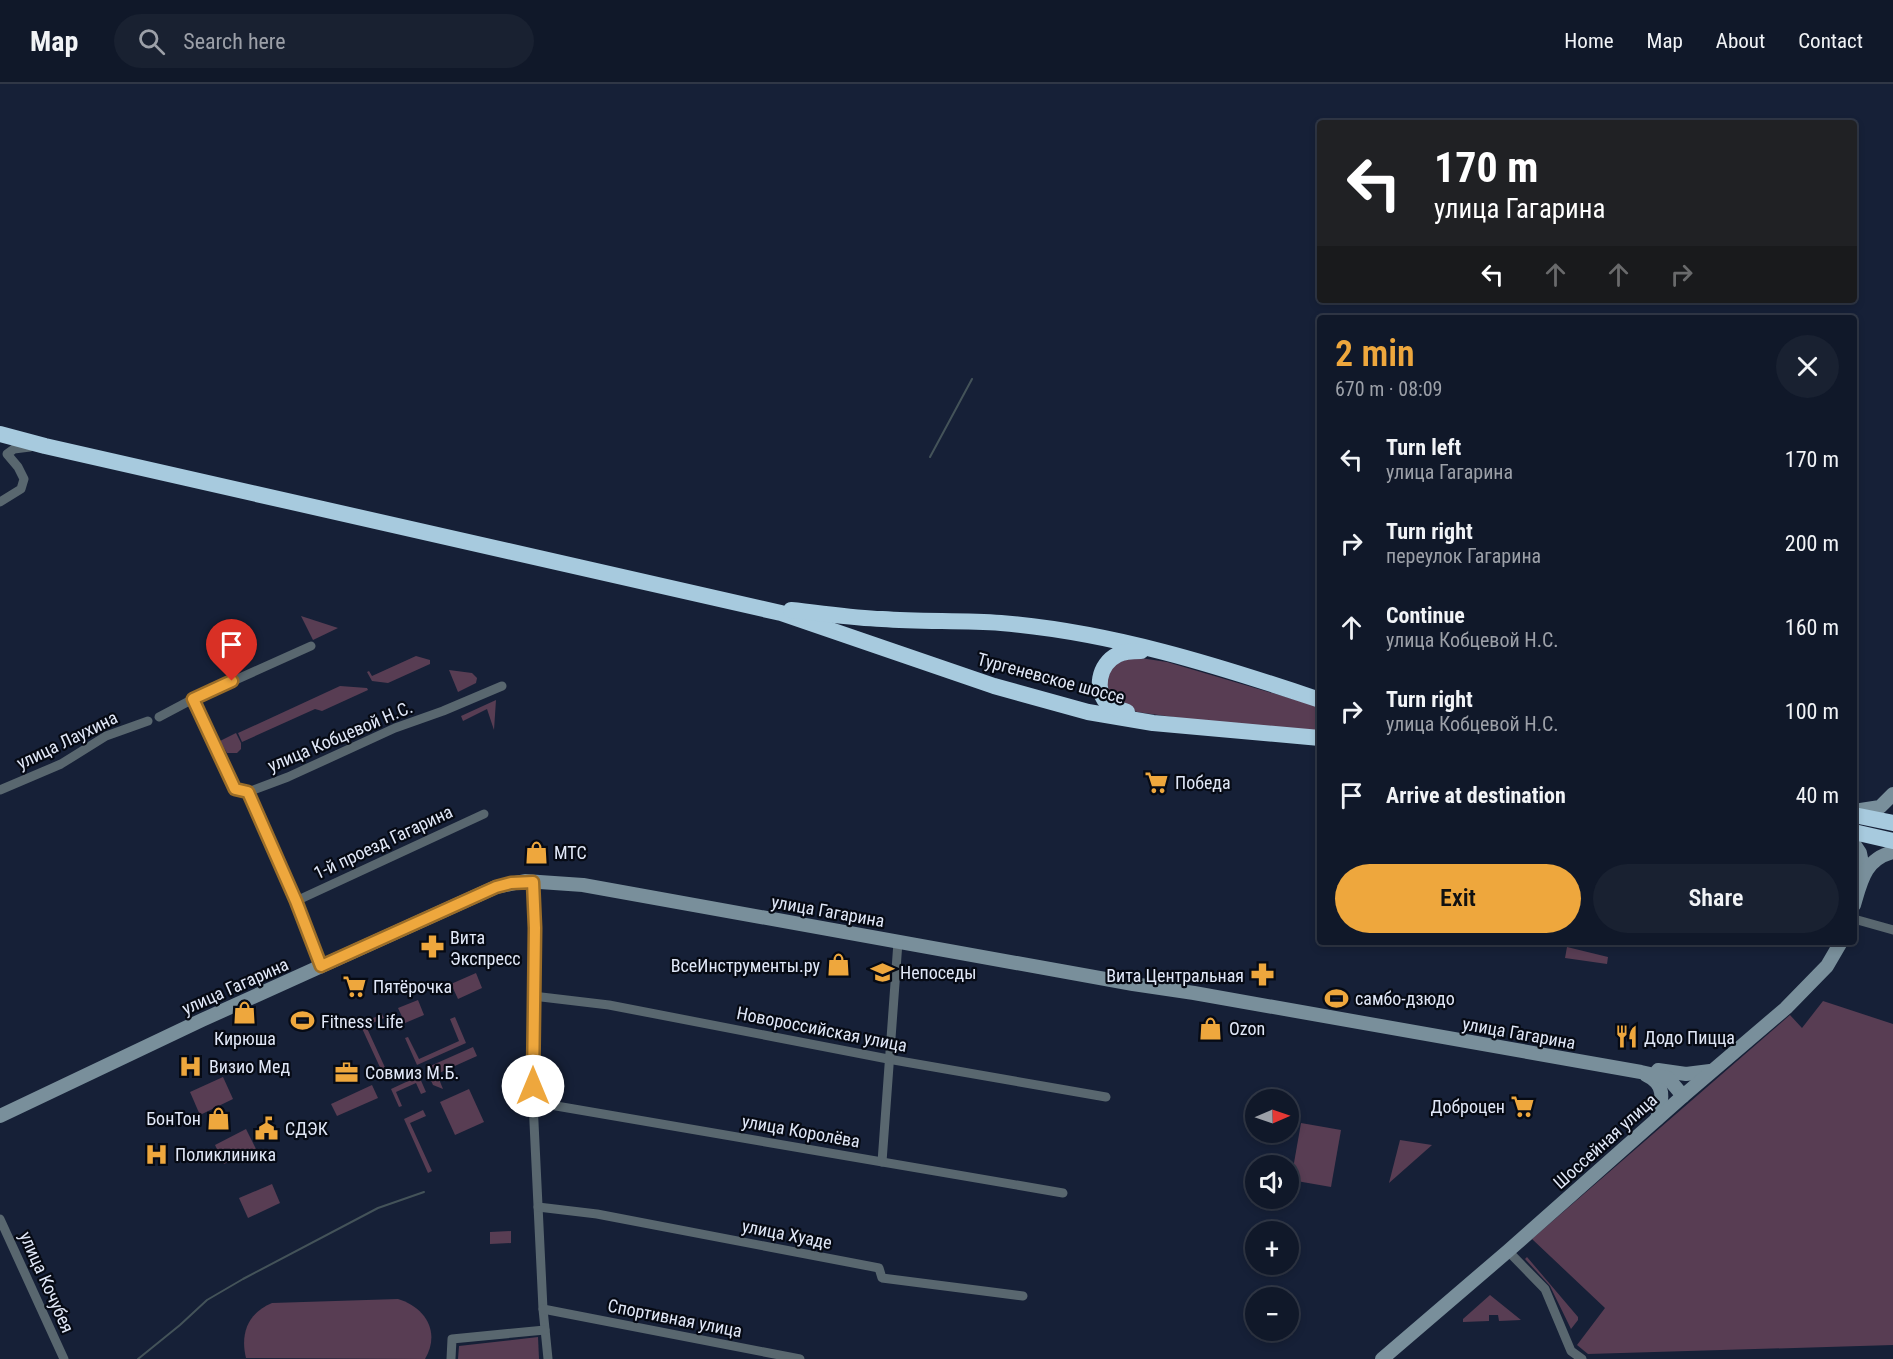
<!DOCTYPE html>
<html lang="en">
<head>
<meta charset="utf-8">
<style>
	:root { --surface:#101829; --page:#192131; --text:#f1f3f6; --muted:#9ca0a8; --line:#303746; --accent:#eea73d }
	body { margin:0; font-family:"Roboto Condensed",sans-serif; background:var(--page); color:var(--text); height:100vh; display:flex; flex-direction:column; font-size:22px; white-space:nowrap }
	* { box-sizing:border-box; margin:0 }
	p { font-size:20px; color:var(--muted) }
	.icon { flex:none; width:33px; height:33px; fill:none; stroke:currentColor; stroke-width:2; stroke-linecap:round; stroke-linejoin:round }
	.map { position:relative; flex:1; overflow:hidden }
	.drawer { position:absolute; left:1317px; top:231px; width:540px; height:630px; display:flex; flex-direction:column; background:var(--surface); border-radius:6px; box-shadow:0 3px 9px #0003,0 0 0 2px var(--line) }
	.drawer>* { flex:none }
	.guide { position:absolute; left:1317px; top:36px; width:540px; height:183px; border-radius:6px; box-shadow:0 3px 9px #0003,0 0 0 2px var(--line); background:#202124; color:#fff; overflow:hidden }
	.needle { width:39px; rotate:88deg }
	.controls { position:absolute; left:1245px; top:1005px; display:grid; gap:12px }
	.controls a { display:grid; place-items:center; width:54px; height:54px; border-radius:50%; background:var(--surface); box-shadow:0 3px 9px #0003,0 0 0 2px var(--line); font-size:30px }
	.pin { position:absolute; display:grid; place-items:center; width:51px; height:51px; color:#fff; margin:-62px -26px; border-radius:50% 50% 50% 0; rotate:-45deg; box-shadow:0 0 6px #0007 }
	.pin .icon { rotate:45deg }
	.me { position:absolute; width:66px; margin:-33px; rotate:0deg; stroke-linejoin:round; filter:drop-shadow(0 0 4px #0008) }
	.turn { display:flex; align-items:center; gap:21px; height:126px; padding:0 18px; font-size:27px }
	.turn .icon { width:78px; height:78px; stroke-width:2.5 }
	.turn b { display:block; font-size:42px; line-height:51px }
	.lanes { display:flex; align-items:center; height:57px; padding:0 18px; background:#0003; justify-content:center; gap:30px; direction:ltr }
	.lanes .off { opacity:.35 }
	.round { display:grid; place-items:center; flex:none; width:63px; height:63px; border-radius:32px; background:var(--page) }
	.headline { display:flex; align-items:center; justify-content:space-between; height:102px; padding:0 18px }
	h1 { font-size:36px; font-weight:600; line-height:45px; color:var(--accent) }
	.cta { display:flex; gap:12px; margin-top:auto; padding:12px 18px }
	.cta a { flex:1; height:69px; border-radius:36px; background:var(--accent); color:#111; font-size:24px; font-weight:600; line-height:69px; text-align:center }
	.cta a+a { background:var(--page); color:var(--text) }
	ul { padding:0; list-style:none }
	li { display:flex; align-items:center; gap:18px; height:84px; padding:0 18px }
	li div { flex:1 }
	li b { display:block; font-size:22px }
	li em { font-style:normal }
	header { display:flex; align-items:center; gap:36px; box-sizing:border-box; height:84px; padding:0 30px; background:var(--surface); border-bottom:2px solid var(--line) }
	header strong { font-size:28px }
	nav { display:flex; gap:33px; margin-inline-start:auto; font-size:21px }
	.search { width:420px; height:54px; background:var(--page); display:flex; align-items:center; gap:15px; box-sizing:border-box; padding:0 21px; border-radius:33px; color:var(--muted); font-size:22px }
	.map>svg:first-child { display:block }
	.green { fill:#583d53 }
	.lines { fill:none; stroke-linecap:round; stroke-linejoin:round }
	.stream { stroke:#445359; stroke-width:2 }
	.street { stroke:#59676f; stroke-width:9 }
	.secondary { stroke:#798f9b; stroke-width:14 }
	.highway { stroke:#a7cade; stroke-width:16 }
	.route-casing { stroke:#9b6d28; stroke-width:15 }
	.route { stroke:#eea73d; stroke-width:10 }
	.labels { text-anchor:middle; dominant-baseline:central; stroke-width:4.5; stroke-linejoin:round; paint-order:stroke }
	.street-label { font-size:18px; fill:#e1e8f8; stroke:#060a14 }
	.poi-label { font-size:18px; fill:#e1e8f8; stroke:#060a14; text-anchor:start }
</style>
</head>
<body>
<header>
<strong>Map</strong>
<div class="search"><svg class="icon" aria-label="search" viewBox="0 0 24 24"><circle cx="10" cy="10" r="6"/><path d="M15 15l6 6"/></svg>Search here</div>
<nav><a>Home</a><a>Map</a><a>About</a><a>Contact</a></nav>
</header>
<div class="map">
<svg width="1893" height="1275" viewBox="0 0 1893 1275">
	<rect width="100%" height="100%" fill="#162037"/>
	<g class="green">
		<polygon points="301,532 338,544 313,556"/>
		<polygon points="416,572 430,576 430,580 388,599 372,597 367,588 369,587 372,592"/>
		<polygon points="1134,573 1167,578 1320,623 1320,648 1202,637 1137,628 1112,616 1104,607 1109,582"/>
		<polygon points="449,586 472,589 477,594 476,599 458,608"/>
		<polygon points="340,602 367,604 368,606 322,627 315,625 242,658 238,649"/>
		<polygon points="496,616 494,646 487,625 463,637 461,632"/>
		<polygon points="236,649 241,659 241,665 237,669 227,669 220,657"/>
		<polygon points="1567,863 1608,873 1607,880 1565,874"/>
		<polygon points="476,889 482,904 458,915 451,900"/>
		<polygon points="418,916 424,931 405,939 398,924"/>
		<polygon points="1823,917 1893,940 1893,1261 1588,1270 1577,1261 1605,1224 1532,1155 1790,931 1802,944"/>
		<polygon points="382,930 384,934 366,942 388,990 384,992 360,940"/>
		<polygon points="455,933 466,959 417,981 405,954 408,953 419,975 459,957 450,935"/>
		<polygon points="473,963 477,972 437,990 443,1005 433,1001 428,990 428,983"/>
		<polygon points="419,992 426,1008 421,1010 416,999 396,1008 402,1022 399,1023 391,1005"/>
		<polygon points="223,993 233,1015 200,1031 190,1008"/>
		<polygon points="372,1001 378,1014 337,1032 331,1020"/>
		<polygon points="469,1005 484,1038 455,1051 440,1018"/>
		<polygon points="423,1026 426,1032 410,1039 432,1087 428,1089 404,1035"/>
		<polygon points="1301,1039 1341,1046 1331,1103 1291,1096"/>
		<polygon points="246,1045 256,1065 224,1080 215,1061"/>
		<polygon points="1400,1056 1432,1061 1389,1099"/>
		<polygon points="272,1100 280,1119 248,1134 239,1114"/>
		<polygon points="511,1147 511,1159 490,1160 490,1148"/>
		<polygon points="1527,1173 1578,1233 1578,1236 1571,1245 1550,1202 1525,1175"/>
		<polygon points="1490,1211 1521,1236 1499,1237 1498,1231 1489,1231 1489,1237 1463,1238 1463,1235"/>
		<path d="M 398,1215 C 425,1223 441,1248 425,1275 L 246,1274 C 240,1249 248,1229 272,1219 Z"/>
		<polygon points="538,1253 539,1275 458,1275 459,1262"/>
	</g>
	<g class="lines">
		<g class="stream">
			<polyline points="930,373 972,295"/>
			<polyline points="138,1275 180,1241 207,1216 243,1195 378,1124 424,1108"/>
		</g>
		<g class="street">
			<polyline points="0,418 21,405 24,395 18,383 7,370 14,365 30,363"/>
			<polyline points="311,562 193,615 235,705 248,708 288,693 395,644 443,627 502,602"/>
			<polyline points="159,633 193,615"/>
			<polyline points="0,706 61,680 106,652 148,637"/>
			<polyline points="248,708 296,817 321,882"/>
			<polyline points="533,798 535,844 533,912 533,1018 543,1225 548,1275"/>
			<polyline points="296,817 484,730"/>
			<polyline points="1854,835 1893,846"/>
			<polyline points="533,912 609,921 888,975 1106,1013"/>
			<polyline points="533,1018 1063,1109"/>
			<polyline points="882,1078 898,858"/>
			<polyline points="538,1123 597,1130 879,1184 882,1194 1023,1212"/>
			<polyline points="0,1135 64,1275"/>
			<polyline points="1508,1167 1545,1205 1571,1267 1582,1275"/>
			<polyline points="543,1225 800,1275"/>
			<polyline points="451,1275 452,1255 545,1246"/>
		</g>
		<g class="secondary">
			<polyline points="1854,727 1880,723 1893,710"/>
			<polyline points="1854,760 1860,769 1864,789"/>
			<path d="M 1854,821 C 1861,797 1865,775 1893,768"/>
			<polyline points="1658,986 1686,990 1710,987"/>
			<path d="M 1646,991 C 1667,1001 1662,1016 1657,1035"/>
			<polyline points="0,1032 202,936 496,803 525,797 583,801 1133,900 1194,909 1641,988 1668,994 1683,1012"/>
			<polyline points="1382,1275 1508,1167 1683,1012 1786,924 1827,882 1841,858"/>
		</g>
		<g class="highway">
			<polyline points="0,350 45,362 781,529 994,602 1088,628 1153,639 1320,654"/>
			<path d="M 791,526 C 822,529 852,534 882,535 C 922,538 962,536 1001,539 C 1111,548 1216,581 1320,616"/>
			<path d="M 1127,628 C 1122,626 1113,624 1109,621 C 1093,607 1099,580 1117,571 C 1124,567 1132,567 1141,567"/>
			<polyline points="1854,731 1893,739"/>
			<polyline points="1854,748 1893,757"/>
		</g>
	</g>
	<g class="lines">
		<defs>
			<polyline id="route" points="232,597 193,615 235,705 248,708 296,817 321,882 496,803 511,799 533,798 535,844 533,1002"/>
		</defs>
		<use href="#route" class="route-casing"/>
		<use href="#route" class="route"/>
	</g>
	<defs>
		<symbol id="supermarket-bare" viewBox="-9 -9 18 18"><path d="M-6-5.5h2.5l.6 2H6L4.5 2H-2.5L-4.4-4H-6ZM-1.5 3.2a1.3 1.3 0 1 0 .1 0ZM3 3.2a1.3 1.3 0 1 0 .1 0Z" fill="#eea73d" stroke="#060a14" stroke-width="2.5" paint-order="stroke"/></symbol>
		<symbol id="shop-bare" viewBox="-9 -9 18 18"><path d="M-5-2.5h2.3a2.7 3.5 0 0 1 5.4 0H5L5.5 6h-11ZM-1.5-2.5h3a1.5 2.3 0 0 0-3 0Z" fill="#eea73d" stroke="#060a14" stroke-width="2.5" paint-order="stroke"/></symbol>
		<symbol id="pharmacy-bare" viewBox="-9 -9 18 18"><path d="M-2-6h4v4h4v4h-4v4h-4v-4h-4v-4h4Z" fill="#eea73d" stroke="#060a14" stroke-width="2.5" paint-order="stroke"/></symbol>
		<symbol id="school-bare" viewBox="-9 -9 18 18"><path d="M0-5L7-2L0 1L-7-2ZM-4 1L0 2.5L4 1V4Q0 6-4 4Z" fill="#eea73d" stroke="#060a14" stroke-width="2.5" paint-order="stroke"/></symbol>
		<symbol id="stadium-bare" viewBox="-9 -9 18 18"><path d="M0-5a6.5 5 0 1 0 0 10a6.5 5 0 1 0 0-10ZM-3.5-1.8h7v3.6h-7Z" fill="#eea73d" stroke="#060a14" stroke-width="2.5" paint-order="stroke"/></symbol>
		<symbol id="restaurant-bare" viewBox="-9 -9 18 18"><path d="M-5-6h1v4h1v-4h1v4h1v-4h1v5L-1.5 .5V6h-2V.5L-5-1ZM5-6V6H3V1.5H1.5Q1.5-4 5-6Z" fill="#eea73d" stroke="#060a14" stroke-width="2.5" paint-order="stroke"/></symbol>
		<symbol id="hospital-bare" viewBox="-9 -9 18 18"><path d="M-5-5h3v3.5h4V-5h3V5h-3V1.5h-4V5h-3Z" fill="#eea73d" stroke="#060a14" stroke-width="2.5" paint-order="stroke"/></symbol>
		<symbol id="office-bare" viewBox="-9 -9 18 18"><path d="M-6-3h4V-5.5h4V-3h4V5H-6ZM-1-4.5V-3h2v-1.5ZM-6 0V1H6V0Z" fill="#eea73d" stroke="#060a14" stroke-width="2.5" paint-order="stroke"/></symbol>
		<symbol id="civic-bare" viewBox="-9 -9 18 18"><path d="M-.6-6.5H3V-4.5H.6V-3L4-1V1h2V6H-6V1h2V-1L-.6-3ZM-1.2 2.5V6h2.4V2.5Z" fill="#eea73d" stroke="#060a14" stroke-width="2.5" paint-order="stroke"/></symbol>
	</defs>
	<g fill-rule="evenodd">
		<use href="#supermarket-bare" x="1140" y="682" width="33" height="33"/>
		<use href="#shop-bare" x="520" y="752" width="33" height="33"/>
		<use href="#pharmacy-bare" x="416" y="846" width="33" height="33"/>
		<use href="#shop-bare" x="822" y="864" width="33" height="33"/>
		<use href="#school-bare" x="866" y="872" width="33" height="33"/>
		<use href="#pharmacy-bare" x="1246" y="874" width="33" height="33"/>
		<use href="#supermarket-bare" x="338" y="886" width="33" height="33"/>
		<use href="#stadium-bare" x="1320" y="898" width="33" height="33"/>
		<use href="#shop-bare" x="228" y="912" width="33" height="33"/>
		<use href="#stadium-bare" x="286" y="920" width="33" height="33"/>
		<use href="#shop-bare" x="1194" y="928" width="33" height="33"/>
		<use href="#restaurant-bare" x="1610" y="936" width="33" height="33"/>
		<use href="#hospital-bare" x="174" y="966" width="33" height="33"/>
		<use href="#office-bare" x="330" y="972" width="33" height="33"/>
		<use href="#supermarket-bare" x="1506" y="1006" width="33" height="33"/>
		<use href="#shop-bare" x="202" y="1018" width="33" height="33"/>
		<use href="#civic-bare" x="250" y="1028" width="33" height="33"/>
		<use href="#hospital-bare" x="140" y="1054" width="33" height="33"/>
	</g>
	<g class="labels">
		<g class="street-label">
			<text transform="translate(1051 594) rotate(15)">Тургеневское шоссе</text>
			<text transform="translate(340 652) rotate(-23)">улица Кобцевой Н.С.</text>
			<text transform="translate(67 656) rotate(-26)">улица Лаухина</text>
			<text transform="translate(383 758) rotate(-25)">1-й проезд Гагарина</text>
			<text transform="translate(828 827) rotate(10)">улица Гагарина</text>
			<text transform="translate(235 902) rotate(-24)">улица Гагарина</text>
			<text transform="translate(822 945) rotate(11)">Новороссийская улица</text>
			<text transform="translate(1519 949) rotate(10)">улица Гагарина</text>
			<text transform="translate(801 1047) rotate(10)">улица Королёва</text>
			<text transform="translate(1605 1057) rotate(-42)">Шоссейная улица</text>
			<text transform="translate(787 1150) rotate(11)">улица Хуаде</text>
			<text transform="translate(47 1198) rotate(66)">улица Кочубея</text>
			<text transform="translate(675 1234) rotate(11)">Спортивная улица</text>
		</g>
		<g class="poi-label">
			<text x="1175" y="698">Победа</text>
			<text x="554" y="768">МТС</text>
			<text x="450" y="853">Вита<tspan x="450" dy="21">Экспресс</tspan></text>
			<text x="820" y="881" text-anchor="end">ВсеИнструменты.ру</text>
			<text x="900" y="888">Непоседы</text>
			<text x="1244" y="891" text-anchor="end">Вита Центральная</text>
			<text x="373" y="902">Пятёрочка</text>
			<text x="1355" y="914">самбо-дзюдо</text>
			<text x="321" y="937">Fitness Life</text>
			<text x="1229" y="944">Ozon</text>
			<text x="1644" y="953">Додо Пицца</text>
			<text x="245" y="954" text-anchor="middle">Кирюша</text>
			<text x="209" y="982">Визио Мед</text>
			<text x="365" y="988">Совмиз М.Б.</text>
			<text x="1505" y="1022" text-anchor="end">Доброцен</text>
			<text x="201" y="1034" text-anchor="end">БонТон</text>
			<text x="285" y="1044">СДЭК</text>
			<text x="175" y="1070">Поликлиника</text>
		</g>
	</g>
</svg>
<div class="controls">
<a><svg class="needle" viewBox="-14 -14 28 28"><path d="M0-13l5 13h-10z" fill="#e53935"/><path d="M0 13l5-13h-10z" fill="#9ca0a8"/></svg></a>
<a><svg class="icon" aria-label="sound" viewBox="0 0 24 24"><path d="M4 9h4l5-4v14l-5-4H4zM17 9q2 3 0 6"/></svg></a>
<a>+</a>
<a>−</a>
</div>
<div class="pin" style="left:232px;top:597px;background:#d93025"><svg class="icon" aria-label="arrive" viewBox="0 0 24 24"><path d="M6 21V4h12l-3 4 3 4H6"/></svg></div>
<svg class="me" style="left:533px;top:1002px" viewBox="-20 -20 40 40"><circle r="19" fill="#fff"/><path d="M0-13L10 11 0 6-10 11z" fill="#eea73d"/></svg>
<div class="guide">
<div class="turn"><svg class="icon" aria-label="left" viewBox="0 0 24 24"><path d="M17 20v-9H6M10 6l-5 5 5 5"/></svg><div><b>170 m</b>улица Гагарина</div></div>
<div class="lanes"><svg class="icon" aria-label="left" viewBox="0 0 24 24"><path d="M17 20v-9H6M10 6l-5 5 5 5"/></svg><svg class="icon off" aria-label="ahead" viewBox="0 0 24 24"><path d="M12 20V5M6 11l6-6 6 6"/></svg><svg class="icon off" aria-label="ahead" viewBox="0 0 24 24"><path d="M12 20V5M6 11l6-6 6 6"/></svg><svg class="icon off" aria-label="right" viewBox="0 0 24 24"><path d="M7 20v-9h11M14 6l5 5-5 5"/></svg></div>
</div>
<section class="drawer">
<div class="headline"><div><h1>2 min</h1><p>670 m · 08:09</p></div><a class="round"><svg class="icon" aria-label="close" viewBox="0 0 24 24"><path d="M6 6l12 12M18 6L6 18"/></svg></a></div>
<ul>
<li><svg class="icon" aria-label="left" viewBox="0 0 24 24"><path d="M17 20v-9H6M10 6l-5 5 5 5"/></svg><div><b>Turn left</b><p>улица Гагарина</p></div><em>170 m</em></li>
<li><svg class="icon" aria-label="right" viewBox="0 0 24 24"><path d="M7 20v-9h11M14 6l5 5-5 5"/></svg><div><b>Turn right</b><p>переулок Гагарина</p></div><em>200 m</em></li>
<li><svg class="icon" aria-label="ahead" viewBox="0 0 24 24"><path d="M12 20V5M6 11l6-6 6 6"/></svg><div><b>Continue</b><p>улица Кобцевой Н.С.</p></div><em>160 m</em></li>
<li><svg class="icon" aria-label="right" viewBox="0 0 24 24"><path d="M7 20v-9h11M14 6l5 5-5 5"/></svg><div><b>Turn right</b><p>улица Кобцевой Н.С.</p></div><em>100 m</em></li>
<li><svg class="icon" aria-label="arrive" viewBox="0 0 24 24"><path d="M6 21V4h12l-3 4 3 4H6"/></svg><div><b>Arrive at destination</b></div><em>40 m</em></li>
</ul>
<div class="cta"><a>Exit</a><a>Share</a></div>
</section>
</div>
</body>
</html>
